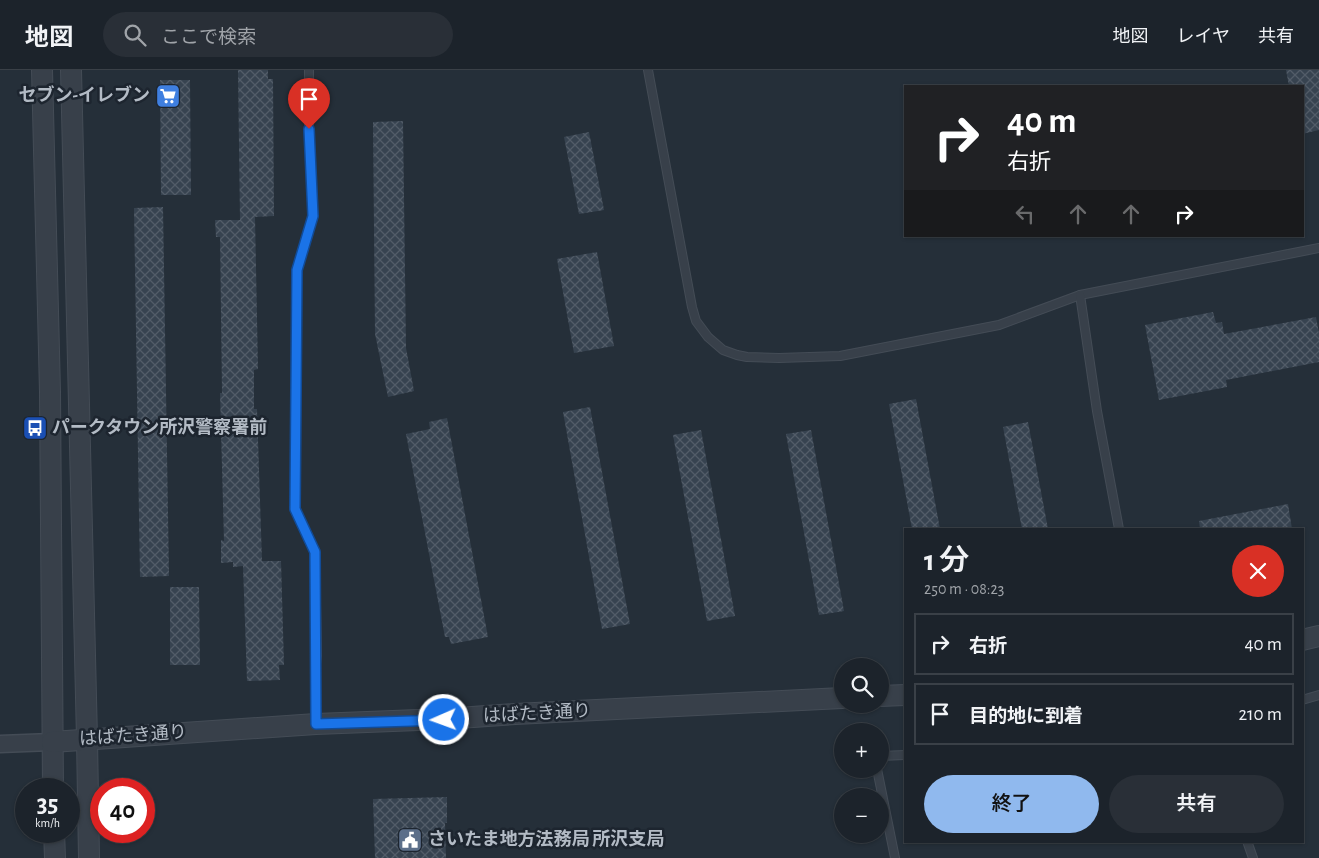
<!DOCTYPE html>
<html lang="ja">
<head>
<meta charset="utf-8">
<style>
	:root { --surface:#1c232b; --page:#292f37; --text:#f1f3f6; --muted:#a0a4a9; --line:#3a4047; --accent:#90b9ee }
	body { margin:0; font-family:"Alegreya Sans","Noto Sans JP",sans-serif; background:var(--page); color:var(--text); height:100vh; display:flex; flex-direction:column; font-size:19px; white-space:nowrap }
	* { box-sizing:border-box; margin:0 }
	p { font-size:16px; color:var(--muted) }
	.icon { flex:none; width:28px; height:28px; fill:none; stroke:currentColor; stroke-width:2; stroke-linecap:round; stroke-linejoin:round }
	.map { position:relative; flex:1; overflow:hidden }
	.drawer { position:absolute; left:904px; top:458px; width:400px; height:315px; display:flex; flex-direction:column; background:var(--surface); border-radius:0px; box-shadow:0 1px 4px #0004,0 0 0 1px var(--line) }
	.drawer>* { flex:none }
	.banner { position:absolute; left:904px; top:15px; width:400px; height:152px; border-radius:0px; box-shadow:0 1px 4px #0004,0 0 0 1px var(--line); background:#202124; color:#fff; overflow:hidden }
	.buttons { position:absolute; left:834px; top:588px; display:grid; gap:10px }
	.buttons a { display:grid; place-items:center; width:55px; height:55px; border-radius:50%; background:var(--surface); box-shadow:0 1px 4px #0004,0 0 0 1px var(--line); font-size:25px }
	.speed { position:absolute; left:15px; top:708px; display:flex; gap:10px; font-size:25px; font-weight:700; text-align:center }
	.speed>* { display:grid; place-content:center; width:65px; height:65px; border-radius:50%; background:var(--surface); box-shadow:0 1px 4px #0004,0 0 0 1px var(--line); line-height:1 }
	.speed small { font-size:12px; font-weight:400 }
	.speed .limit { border:8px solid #d22; background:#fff; color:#111 }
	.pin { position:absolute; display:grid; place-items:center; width:42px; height:42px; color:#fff; margin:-51px -21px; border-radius:50% 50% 50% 0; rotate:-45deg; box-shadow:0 0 5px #0007 }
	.pin .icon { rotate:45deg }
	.me { position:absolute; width:55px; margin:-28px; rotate:268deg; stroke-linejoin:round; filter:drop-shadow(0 0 4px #0008) }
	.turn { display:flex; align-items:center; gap:18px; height:105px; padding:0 20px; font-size:22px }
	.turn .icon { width:65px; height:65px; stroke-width:2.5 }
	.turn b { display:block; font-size:35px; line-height:42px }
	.lanes { display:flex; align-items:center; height:48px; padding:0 20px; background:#0003; justify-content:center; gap:25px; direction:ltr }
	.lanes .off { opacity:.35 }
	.round { display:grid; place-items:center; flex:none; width:52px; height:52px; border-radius:26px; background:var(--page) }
	.overview { display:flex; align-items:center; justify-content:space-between; height:85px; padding:0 20px }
	h1 { font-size:30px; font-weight:600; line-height:38px }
	.primary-button { display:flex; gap:10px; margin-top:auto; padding:10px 20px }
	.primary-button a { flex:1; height:58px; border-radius:30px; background:var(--accent); color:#111; font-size:20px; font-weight:600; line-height:58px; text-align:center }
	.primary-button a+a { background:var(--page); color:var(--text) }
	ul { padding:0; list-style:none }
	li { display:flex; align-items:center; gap:15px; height:62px; margin:0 10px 8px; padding:0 10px; border:2px solid var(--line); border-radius:0px }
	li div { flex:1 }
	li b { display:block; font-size:19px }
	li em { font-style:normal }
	header { display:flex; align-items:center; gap:30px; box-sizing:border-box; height:70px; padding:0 25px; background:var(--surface); border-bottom:1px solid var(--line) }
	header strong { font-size:24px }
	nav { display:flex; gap:28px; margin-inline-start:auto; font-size:18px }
	.search { width:350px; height:45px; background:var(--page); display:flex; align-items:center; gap:12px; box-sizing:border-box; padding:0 18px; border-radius:28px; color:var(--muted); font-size:19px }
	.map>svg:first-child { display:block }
	.building { fill:url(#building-cross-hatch) }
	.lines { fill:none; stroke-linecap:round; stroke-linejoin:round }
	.service-casing { stroke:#444c56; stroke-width:10 }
	.minor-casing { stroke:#444c56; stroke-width:19 }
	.tertiary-casing { stroke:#444c56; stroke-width:22 }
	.service { stroke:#38404a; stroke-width:8 }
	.minor { stroke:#38404a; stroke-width:16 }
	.tertiary { stroke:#38404a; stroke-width:20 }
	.route-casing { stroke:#114b97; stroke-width:12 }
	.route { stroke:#1a73e8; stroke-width:9 }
	.labels { text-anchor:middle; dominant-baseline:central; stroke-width:5; stroke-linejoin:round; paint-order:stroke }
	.poi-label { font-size:18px; font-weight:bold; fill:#b3bbc5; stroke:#1d252f; text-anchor:start }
	.street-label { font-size:18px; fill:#b3bbc5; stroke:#1d252f }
</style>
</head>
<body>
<header>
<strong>地図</strong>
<div class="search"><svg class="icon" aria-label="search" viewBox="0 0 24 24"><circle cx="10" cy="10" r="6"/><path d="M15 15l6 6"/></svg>ここで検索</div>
<nav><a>地図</a><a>レイヤ</a><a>共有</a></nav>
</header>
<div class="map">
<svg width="1319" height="788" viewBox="0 0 1319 788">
	<defs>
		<pattern id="building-cross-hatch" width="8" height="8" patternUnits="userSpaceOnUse" patternTransform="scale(1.25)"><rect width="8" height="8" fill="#374350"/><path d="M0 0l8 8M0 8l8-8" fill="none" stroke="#525c68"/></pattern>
	</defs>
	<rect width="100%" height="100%" fill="#252f39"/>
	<g class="building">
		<polygon points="238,0 268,0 268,9 273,9 274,146 255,147 258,299 254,300 254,339 257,339 262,491 281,491 284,595 279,595 280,610 247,611 243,496 233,497 233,492 221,493 221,470 224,471 220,323 222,323 220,167 216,167 215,150 240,150"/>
		<polygon points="1286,0 1319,0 1319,60 1302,64 1302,16 1289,16"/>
		<polygon points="160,10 190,10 191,125 161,125"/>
		<polygon points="403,51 406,278 414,321 388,327 375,264 373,52"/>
		<polygon points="589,62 604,140 579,144 564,67"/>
		<polygon points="163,137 169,506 140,507 134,138"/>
		<polygon points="597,182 614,276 574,283 557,189"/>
		<polygon points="1213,242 1216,253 1222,252 1224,264 1316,247 1319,263 1319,292 1226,310 1227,317 1159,330 1145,255"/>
		<polygon points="916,329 940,459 912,459 889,334"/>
		<polygon points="590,337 630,554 602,559 563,342"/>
		<polygon points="447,348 488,567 451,574 449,567 445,567 406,364 430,359 429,352"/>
		<polygon points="1028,352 1048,459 1022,459 1003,357"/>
		<polygon points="701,360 735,546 707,551 673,365"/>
		<polygon points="811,360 844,541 819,545 786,364"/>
		<polygon points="1288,434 1292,459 1200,459 1199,451"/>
		<polygon points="170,517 199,517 200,595 170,595"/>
		<polygon points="447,727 447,753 445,753 446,788 375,788 373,729"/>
	</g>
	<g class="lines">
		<defs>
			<g id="service">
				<polyline points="309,0 309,59 313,146 297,200 295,439 315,482 317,586 315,602 316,654"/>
				<polyline points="648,0 692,237 696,251 708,267 723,280 737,285 747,287 779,288 840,286 999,255 1080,225 1319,178"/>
				<polyline points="1080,225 1097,341 1119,459"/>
				<polyline points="1302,630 1319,625"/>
				<polyline points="880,686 905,685"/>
				<polyline points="877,699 895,788"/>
				<polyline points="1247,771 1253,788"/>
			</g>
			<polyline id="minor" points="0,674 52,672"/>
			<g id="tertiary">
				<polyline points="42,0 50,322 53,719"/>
				<polyline points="71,0 87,669 89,788"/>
				<polyline points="1302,570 1319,566"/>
				<polyline points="880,626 905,625"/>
				<polyline points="52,672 316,654 444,649 515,644 842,628"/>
				<polyline points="54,761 55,788"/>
			</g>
		</defs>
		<use href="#service" class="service-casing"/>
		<use href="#minor" class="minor-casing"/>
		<use href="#tertiary" class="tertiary-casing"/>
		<use href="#service" class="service"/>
		<use href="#minor" class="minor"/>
		<use href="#tertiary" class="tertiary"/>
	</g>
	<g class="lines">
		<defs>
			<polyline id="route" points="309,59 313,146 297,200 295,439 315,482 316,654 444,650"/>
		</defs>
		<use href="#route" class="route-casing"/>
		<use href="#route" class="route"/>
	</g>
	<defs>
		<symbol id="supermarket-square" viewBox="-11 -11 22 22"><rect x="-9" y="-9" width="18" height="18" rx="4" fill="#3f7fe0" stroke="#1d252f"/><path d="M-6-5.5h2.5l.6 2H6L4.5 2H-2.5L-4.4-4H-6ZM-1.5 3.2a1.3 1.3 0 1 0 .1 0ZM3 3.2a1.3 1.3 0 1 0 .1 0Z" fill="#fff"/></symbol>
		<symbol id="bus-square" viewBox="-11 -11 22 22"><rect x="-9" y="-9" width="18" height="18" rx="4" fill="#1a4fb4" stroke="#1d252f"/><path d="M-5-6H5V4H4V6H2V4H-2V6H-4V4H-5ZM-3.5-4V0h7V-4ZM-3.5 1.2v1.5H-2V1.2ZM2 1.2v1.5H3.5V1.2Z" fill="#fff"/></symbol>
		<symbol id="civic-square" viewBox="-11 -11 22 22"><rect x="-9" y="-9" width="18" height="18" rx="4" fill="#5c6f8a" stroke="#1d252f"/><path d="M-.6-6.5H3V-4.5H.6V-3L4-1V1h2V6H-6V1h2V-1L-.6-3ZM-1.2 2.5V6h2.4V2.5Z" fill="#fff"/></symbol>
	</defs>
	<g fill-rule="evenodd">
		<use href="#supermarket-square" x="154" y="12" width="28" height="28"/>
		<use href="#bus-square" x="21" y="344" width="28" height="28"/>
		<use href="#civic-square" x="396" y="756" width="28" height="28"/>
	</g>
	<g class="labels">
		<g class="poi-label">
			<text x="150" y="26" text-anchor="end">セブン-イレブン</text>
			<text x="52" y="358">パークタウン所沢警察署前</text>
			<text x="428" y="770">さいたま地方法務局 所沢支局</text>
		</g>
		<g class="street-label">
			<text transform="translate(537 644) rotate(-3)">はばたき通り</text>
			<text transform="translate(133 666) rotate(-4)">はばたき通り</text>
		</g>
	</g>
</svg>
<div class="buttons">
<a><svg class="icon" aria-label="search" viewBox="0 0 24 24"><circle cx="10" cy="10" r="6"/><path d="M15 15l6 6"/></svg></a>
<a>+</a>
<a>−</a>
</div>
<div class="speed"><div>35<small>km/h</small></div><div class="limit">40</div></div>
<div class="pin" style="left:309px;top:59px;background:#d93025"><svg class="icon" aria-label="arrive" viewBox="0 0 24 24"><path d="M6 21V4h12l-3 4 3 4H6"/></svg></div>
<svg class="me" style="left:444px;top:650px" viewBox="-20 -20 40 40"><circle r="17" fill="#1a73e8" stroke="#fff" stroke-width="3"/><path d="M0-11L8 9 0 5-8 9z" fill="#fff"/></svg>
<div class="banner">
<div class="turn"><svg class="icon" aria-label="right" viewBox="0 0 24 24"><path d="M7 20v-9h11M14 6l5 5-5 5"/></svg><div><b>40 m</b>右折</div></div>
<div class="lanes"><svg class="icon off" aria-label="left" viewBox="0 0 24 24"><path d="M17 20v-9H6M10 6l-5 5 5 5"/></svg><svg class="icon off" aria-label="ahead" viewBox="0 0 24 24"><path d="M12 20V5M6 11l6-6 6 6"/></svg><svg class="icon off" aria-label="ahead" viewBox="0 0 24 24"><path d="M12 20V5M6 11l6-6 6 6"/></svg><svg class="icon" aria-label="right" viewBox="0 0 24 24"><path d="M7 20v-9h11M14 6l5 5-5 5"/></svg></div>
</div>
<section class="drawer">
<div class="overview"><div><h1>1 分</h1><p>250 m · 08:23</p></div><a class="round" style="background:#d93025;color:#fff"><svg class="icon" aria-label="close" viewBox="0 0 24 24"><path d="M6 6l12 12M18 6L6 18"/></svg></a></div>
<ul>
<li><svg class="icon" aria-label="right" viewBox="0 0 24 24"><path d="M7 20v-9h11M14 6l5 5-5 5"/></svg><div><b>右折</b></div><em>40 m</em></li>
<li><svg class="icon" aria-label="arrive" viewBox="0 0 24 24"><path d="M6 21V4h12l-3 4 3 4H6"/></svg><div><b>目的地に到着</b></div><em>210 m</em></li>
</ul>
<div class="primary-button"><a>終了</a><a>共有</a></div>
</section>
</div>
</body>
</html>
